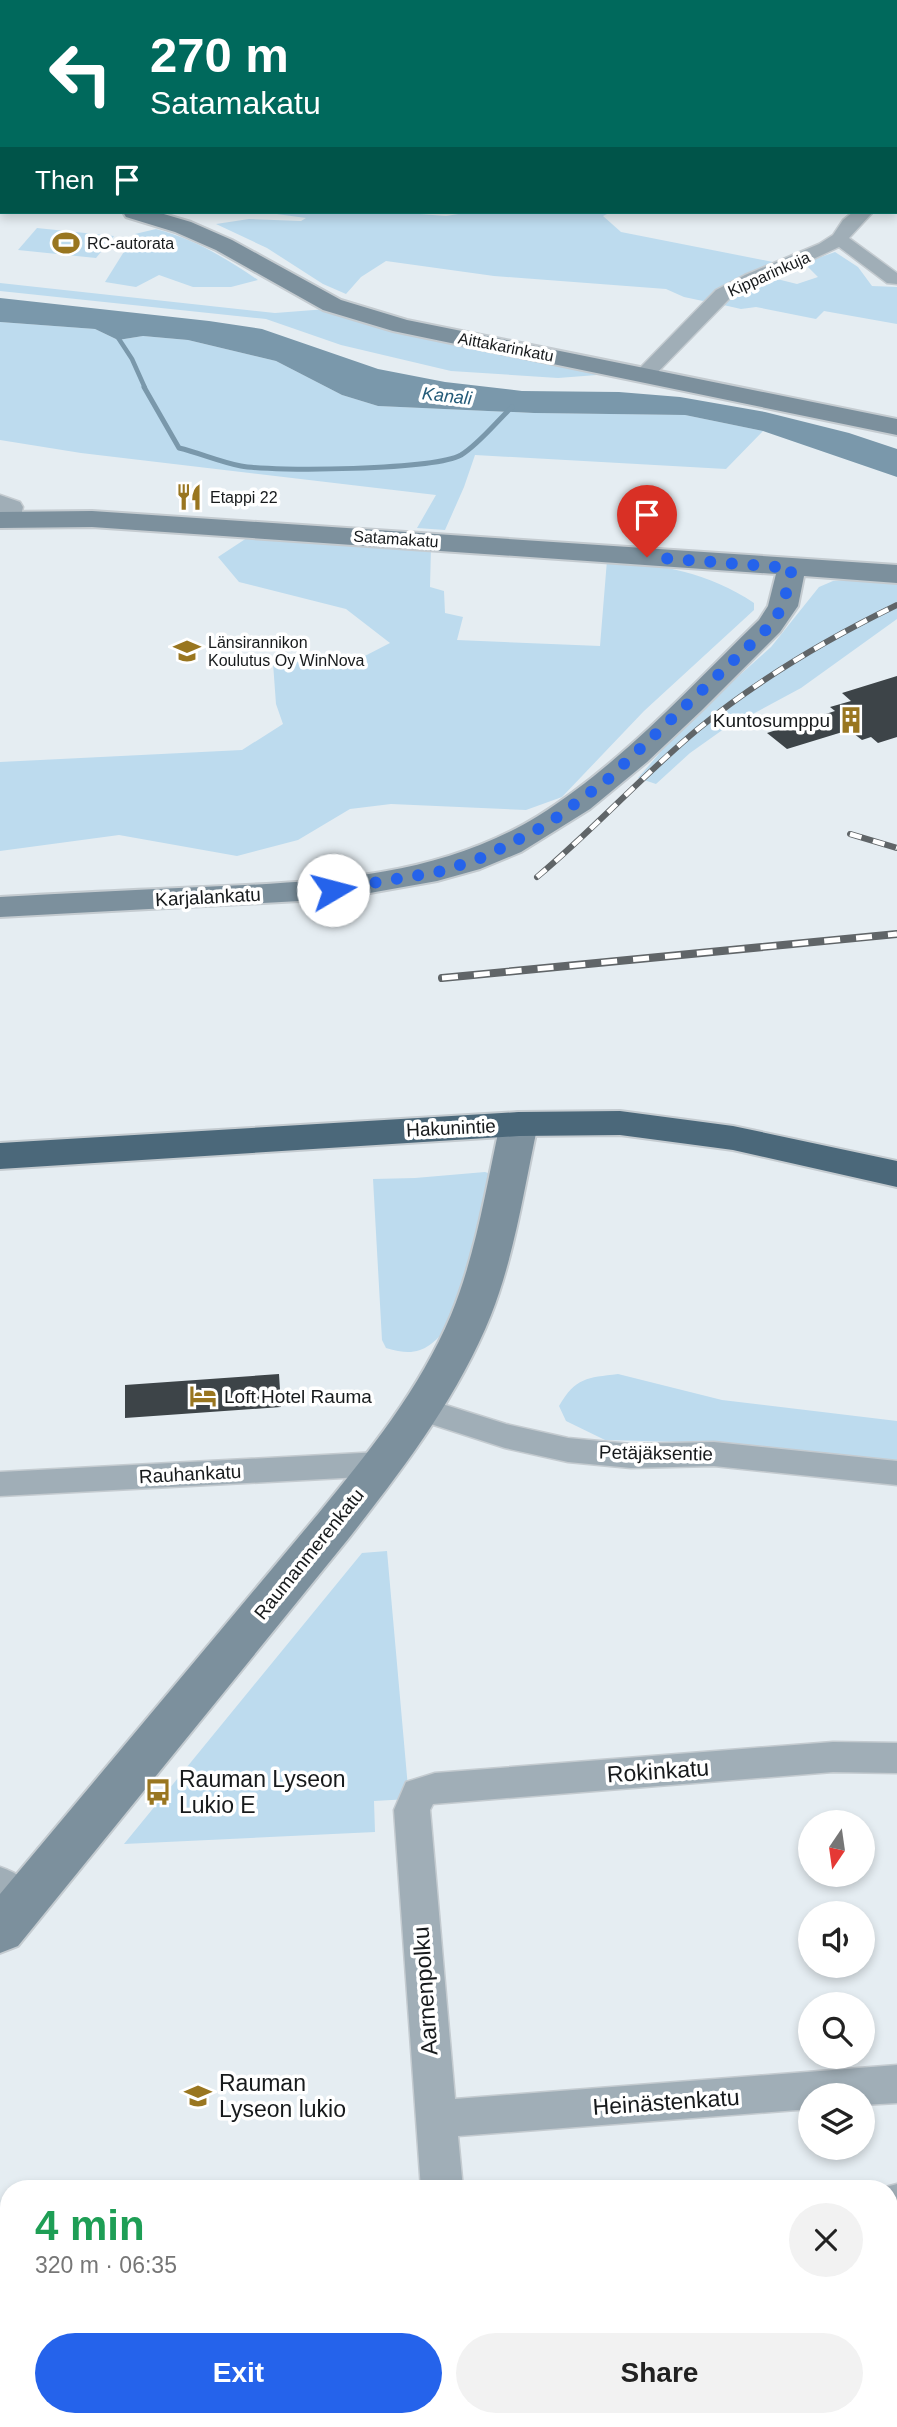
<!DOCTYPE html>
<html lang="en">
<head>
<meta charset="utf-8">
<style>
	:root { --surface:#fff; --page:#f2f2f2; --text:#222; --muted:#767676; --accent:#2563eb }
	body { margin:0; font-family:Helvetica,sans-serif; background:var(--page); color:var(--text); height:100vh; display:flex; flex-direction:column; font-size:26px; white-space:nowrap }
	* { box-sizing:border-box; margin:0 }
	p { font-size:23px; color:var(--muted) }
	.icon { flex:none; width:38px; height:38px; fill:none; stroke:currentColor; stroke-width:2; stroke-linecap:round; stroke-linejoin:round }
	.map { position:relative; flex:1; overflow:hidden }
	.side { position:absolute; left:0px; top:2180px; width:898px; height:247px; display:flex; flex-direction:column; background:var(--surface); border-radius:28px 28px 0 0; box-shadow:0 4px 10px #0003 }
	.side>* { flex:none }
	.top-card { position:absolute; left:0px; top:0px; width:898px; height:214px; box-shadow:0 4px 10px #0003; background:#00695c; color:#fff; overflow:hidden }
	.needle { width:46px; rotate:193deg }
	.fabs { position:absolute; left:798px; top:1810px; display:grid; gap:14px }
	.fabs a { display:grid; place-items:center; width:77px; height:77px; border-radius:50%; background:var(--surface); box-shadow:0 4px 10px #0003; font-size:35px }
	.pin { position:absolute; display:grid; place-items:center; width:60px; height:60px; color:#fff; margin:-72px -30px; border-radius:50% 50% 50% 0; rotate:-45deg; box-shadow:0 0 7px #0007 }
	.pin .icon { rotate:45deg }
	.me { position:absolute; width:77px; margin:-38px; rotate:82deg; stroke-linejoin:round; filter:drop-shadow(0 0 5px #0008) }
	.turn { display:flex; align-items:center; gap:24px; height:147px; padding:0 35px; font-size:32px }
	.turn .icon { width:91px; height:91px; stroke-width:2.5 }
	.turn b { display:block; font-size:49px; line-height:60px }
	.then { display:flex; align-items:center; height:66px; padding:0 35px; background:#0003; gap:14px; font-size:26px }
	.round { display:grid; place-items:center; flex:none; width:74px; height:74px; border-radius:37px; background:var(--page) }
	.headline { display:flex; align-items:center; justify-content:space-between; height:119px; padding:0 35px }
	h1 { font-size:42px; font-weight:700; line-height:52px; color:#1e9e55 }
	.button { display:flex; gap:14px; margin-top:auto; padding:14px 35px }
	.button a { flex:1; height:80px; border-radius:42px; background:var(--accent); color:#fff; font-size:28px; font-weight:700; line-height:80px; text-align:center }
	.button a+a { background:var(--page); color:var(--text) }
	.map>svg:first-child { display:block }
	.green { fill:#bddbee }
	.water { fill:#7a98ab }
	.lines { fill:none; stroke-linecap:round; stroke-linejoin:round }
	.stream-far1 { stroke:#7a98ab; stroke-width:4.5 }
	.stream { stroke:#7a98ab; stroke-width:5 }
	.building { fill:#3d4448 }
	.street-casing { stroke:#c4cbd0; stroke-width:3 }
	.secondary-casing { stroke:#c4cbd0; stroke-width:4 }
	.highway-casing { stroke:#c4cbd0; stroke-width:4 }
	.street { fill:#a0aeb7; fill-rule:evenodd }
	.secondary { fill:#7c909d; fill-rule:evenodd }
	.highway { fill:#4b687a; fill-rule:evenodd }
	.rail-far1-casing { stroke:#606568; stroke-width:6 }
	.rail-casing { stroke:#606568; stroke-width:8 }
	.rail-far1 { stroke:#fff; stroke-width:4.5; stroke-dasharray:12; stroke-linecap:butt }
	.rail { stroke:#fff; stroke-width:5; stroke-dasharray:16; stroke-linecap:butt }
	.route { stroke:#2563eb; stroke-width:12; stroke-dasharray:0 21.6 }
	.labels { text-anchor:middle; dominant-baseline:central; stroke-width:7; stroke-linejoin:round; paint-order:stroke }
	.far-poi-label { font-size:16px; fill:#171a1c; stroke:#fff; text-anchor:start }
	.far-street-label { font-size:16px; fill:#171a1c; stroke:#fff }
	.far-water-label { font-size:18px; font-style:italic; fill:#245b78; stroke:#fff }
	.poi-label { font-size:19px; fill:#171a1c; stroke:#fff; text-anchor:end }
	.street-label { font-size:19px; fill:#171a1c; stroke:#fff }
	.near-street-label { font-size:23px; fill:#171a1c; stroke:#fff }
	.near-poi-label { font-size:23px; fill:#171a1c; stroke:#fff; text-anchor:start }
</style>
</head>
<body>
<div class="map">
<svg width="897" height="2427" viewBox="0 0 897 2427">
	<rect width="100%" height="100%" fill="#e5edf2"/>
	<g class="green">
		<polygon points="438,0 748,0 751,2 438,2"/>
		<polygon points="262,212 393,212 446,216 471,212 611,212 603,216 621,232 773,262 772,267 703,301 684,297 666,289 494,276 386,261 361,277 346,294 323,284 267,248 216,224 249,219 301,221 306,218"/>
		<polygon points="37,228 114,236 96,258 18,250"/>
		<path d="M 156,229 C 195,239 225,258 258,280 L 231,287 L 193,287 L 159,275 L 136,287 L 105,282 L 135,234 Z"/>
		<polygon points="835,252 858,267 872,286 897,287 897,324 824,311 816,319 756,307 741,309 719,304 741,287 773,278 797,284 818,277 804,263"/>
		<polygon points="0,283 275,313 327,309 354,317 364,324 610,374 558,378 451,371 341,345 266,319 0,291"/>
		<polygon points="0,322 95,329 118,340 143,336 188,340 276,361 342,395 378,406 534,413 685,415 763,431 726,469 475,455 464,487 445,530 417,528 436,495 81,453 0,440"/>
		<path d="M 253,534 L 431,547 L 430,587 L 444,591 L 445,613 L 463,617 L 457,640 L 600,646 L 607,560 C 660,564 710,573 754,603 L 754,610 L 644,711 L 562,797 L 526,810 L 391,804 L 350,809 L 298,840 L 237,856 L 119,835 L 0,851 L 0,762 L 242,750 L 283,724 L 276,704 L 273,663 L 359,659 L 390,643 L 346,609 L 239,582 L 218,557 Z"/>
		<polygon points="859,579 897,581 897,619 801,688 721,731 690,753 656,784 638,778 683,726 771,647 819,587 833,581"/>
		<path d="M 485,1172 L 494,1175 L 449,1326 C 429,1349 418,1358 386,1348 L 382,1340 L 373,1179 L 415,1178 Z"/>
		<path d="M 618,1374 L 722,1400 L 897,1421 L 897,1460 L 719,1443 L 605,1440 L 566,1421 L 559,1406 C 576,1377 587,1378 618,1374 Z"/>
		<polygon points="387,1551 409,1799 374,1801 375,1832 124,1844 362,1553"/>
		<polygon points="897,2249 897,2354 889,2352 889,2250"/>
		<polygon points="9,2358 9,2418 402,2418 403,2427 0,2427 0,2359"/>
	</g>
	<polygon class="water" points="0,298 209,321 262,329 378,369 445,382 522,391 619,392 680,397 765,412 849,433 897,449 897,477 763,431 685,415 534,413 378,406 342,395 276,361 188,340 143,336 118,340 95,329 0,322"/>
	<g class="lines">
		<polyline class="stream-far1" points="115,333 132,359 145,388"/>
		<path class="stream" d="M 144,387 L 179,448 C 200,453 220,462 241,466 C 274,472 434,470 461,455 C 479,444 496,422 512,407"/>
	</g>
	<g class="building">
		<polygon points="897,676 897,737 878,743 871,737 862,740 849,730 787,749 767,733 835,711 830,707 851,701 842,693"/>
		<polygon points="279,1374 281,1407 125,1418 125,1385"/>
	</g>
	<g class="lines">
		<defs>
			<g id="street">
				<polygon points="0,0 7,2 2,2 2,10"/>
				<polygon points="306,0 322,0 323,2 308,2"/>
				<polygon points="406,0 424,0 425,2 408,2"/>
				<polygon points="897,62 897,73 896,73 896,62"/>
				<rect x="896" y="157" width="1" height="11"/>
				<rect x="896" y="193" width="1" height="10"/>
				<polygon points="853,212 873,212 849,238 897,273 897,284 887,283 839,247 730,298 652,378 638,378 635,374 638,370 716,290 745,275 819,244 833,235 843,220"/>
				<polygon points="0,495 20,502 23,507 19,525 3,525 0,520"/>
				<polygon points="420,1397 506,1424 568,1438 631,1444 714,1442 897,1461 897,1485 714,1466 631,1468 568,1462 505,1448 409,1417 404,1409 409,1401"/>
				<polygon points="380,1452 392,1455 396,1464 392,1473 380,1476 0,1496 0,1472"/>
				<polygon points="833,1742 897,1743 897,1773 833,1772 433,1804 430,1810 455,2099 897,2065 897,2103 863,2105 863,2095 810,2095 810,2109 458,2136 463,2189 421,2189 394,1810 406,1782 435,1773"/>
				<path d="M 0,1867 C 18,1873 35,1884 43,1902 L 37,1914 C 21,1920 13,1916 0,1905 Z"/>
				<polygon points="897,2184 897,2224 889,2225 889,2189 878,2189"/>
				<rect x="0" y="2256" width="9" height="42"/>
			</g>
			<g id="secondary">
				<polygon points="320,0 356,0 318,2"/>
				<polygon points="0,177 2,178 2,192 0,191"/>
				<polygon points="123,212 157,212 191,222 232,240 341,300 407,320 897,419 897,435 393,331 323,310 216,250 175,232 126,217"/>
				<path d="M 92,511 L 897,565 L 897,583 L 804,576 L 798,606 L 780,632 L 702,710 L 647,762 L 590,809 L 521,852 L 480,869 L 437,881 L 336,899 L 0,917 L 0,897 C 67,893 134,890 201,887 C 316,882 436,879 538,816 C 621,764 689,688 759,620 L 768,606 L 776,574 L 92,527 L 0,528 L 0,512 Z"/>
				<path d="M 519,1112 L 532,1115 L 538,1124 C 524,1188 515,1254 491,1315 C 458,1397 403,1469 349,1538 L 18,1946 L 0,1953 L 0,1894 L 318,1514 C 368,1453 420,1389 451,1315 C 476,1254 486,1188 500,1124 L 506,1115 Z"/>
			</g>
			<polygon id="highway" points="620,1111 733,1126 897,1161 897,1187 733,1150 620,1135 519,1136 0,1169 0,1143 519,1112"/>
		</defs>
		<use href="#street" class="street-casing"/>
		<use href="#secondary" class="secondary-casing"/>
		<use href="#highway" class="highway-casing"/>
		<use href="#street" class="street"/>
		<use href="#secondary" class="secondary"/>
		<use href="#highway" class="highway"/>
		<defs>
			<g id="rail-far1">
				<polyline points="850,834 897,848"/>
				<path d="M 537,877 C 593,830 642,776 698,729 C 759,679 827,639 897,605"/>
			</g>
			<polyline id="rail" points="442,978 897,934"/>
		</defs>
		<use href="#rail-far1" class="rail-far1-casing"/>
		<use href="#rail" class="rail-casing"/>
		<use href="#rail-far1" class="rail-far1"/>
		<use href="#rail" class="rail"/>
	</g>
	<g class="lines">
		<polyline class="route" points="333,890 442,871 486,856 548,824 608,779 770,626 783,606 792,568 647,557"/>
	</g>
	<defs>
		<symbol id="stadium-bare" viewBox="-9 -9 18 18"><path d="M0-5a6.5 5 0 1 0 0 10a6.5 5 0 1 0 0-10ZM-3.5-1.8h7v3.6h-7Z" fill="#997620" stroke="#fff" stroke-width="2.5" paint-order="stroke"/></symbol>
		<symbol id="restaurant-bare" viewBox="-9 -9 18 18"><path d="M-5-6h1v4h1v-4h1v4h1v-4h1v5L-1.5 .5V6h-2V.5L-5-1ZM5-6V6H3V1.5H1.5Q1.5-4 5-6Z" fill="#997620" stroke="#fff" stroke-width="2.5" paint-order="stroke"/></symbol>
		<symbol id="school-bare" viewBox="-9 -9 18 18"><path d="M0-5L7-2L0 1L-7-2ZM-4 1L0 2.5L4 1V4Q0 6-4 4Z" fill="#997620" stroke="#fff" stroke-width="2.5" paint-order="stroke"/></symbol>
		<symbol id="building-bare" viewBox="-9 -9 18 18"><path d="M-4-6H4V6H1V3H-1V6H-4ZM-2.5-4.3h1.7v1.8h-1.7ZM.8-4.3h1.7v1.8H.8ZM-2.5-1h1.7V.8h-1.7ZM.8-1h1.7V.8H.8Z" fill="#997620" stroke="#fff" stroke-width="2.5" paint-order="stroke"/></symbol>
		<symbol id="hotel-bare" viewBox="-9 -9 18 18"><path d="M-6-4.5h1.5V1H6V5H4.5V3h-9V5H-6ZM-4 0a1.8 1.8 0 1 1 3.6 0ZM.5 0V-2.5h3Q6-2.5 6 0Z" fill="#997620" stroke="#fff" stroke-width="2.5" paint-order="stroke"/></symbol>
		<symbol id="bus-bare" viewBox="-9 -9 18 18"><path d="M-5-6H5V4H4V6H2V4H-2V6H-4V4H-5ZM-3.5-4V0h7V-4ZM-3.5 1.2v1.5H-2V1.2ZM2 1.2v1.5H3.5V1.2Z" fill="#997620" stroke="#fff" stroke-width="2.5" paint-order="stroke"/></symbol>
	</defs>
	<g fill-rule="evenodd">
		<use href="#stadium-bare" x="47" y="224" width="38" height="38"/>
		<use href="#restaurant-bare" x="170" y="478" width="38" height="38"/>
		<use href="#school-bare" x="168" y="632" width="38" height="38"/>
		<use href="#building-bare" x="832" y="701" width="38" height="38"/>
		<use href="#hotel-bare" x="184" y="1377" width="38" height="38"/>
		<use href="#bus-bare" x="139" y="1773" width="38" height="38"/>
		<use href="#school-bare" x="179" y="2077" width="38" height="38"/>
	</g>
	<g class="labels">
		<g class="far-poi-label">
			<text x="87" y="243">RC-autorata</text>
			<text x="210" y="497">Etappi 22</text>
			<text x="208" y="642">Länsirannikon<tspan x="208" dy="18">Koulutus Oy WinNova</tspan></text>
		</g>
		<g class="far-street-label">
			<text transform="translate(769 274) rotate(-24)">Kipparinkuja</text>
			<text transform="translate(506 347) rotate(11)">Aittakarinkatu</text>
			<text transform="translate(396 539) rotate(4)">Satamakatu</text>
		</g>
		<g class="far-water-label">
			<text transform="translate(447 396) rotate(6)">Kanali</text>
		</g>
		<g class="poi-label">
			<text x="830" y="720">Kuntosumppu</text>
			<text x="224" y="1396" text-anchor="start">Loft Hotel Rauma</text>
		</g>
		<g class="street-label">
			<text transform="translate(208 897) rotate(-3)">Karjalankatu</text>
			<text transform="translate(451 1128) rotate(-3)">Hakunintie</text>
			<text transform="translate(656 1453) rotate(1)">Petäjäksentie</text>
			<text transform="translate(190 1474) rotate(-3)">Rauhankatu</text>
			<text transform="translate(309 1554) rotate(-51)">Raumanmerenkatu</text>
		</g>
		<g class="near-street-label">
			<text transform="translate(658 1771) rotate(-4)">Rokinkatu</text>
			<text transform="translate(425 1991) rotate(-94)">Aarnenpolku</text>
			<text transform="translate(666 2102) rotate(-4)">Heinästenkatu</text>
		</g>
		<g class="near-poi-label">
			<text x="179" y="1779">Rauman Lyseon<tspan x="179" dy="26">Lukio E</tspan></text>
			<text x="219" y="2083">Rauman<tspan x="219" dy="26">Lyseon lukio</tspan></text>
		</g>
	</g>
</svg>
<div class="fabs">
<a><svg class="needle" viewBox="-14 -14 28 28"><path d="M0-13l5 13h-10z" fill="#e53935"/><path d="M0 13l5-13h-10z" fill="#767676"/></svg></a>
<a><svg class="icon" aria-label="sound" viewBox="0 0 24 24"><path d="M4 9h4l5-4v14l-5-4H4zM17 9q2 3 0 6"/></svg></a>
<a><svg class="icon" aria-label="search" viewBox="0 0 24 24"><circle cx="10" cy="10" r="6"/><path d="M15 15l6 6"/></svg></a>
<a><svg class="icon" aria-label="layers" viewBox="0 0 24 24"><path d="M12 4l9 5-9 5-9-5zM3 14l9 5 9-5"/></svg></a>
</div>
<div class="pin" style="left:647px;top:557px;background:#d93025"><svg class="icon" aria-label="arrive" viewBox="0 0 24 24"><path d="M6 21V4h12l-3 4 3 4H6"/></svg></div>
<svg class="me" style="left:333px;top:890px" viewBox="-20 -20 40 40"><circle r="19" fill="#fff"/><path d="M0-13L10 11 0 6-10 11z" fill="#2563eb"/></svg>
<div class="top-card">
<div class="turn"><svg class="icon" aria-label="left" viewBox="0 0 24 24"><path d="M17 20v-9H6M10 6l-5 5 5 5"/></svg><div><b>270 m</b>Satamakatu</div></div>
<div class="then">Then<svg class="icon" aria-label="arrive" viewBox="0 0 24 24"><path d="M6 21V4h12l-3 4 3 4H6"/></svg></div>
</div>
<section class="side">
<div class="headline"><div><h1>4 min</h1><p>320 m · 06:35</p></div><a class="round"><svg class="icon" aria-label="close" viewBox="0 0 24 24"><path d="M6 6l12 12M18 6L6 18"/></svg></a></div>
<div class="button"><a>Exit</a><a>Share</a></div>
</section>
</div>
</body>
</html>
